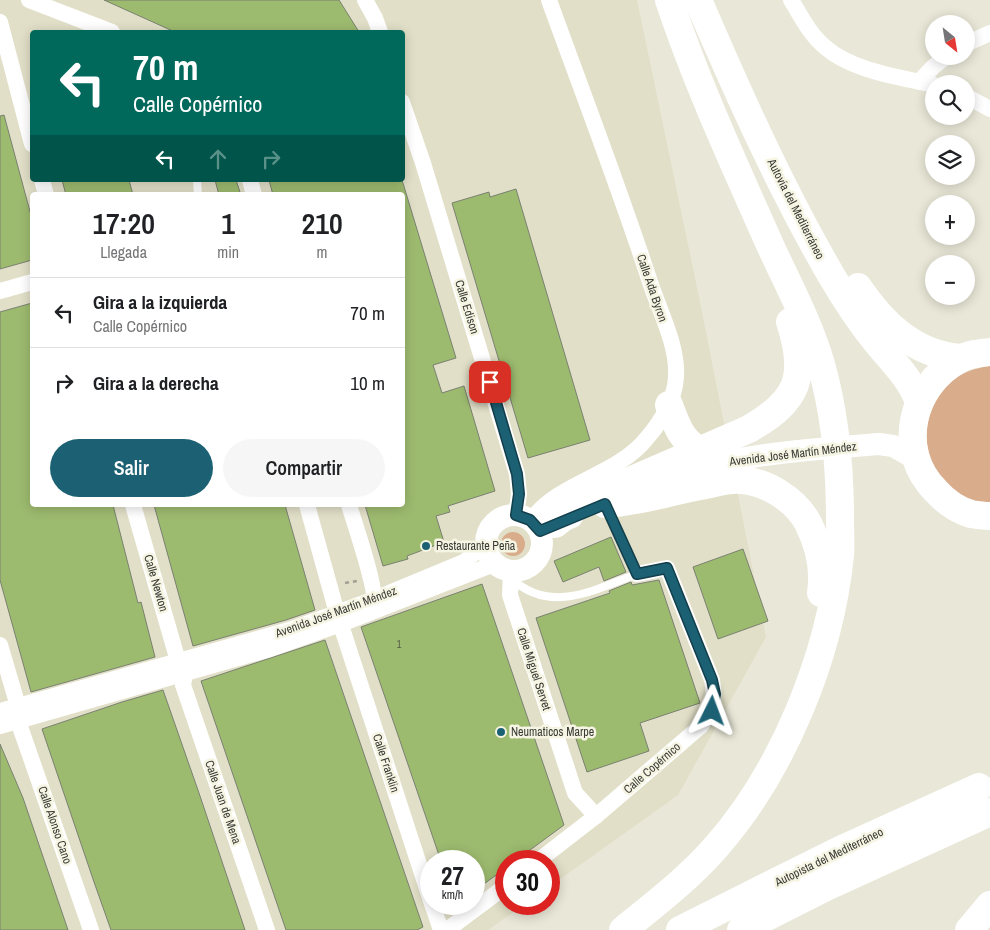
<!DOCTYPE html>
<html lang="es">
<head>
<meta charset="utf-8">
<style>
	:root { --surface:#fff; --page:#f6f6f6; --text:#202124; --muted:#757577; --line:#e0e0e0; --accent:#1c6173 }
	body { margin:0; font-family:"Archivo Narrow",sans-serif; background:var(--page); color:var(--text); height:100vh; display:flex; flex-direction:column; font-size:19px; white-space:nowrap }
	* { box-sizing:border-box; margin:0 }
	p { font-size:16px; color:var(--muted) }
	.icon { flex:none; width:28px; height:28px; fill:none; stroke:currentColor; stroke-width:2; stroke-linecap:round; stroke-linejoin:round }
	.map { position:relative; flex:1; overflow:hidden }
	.panel { position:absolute; left:30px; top:192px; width:375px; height:315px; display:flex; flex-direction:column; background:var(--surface); border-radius:5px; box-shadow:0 2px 12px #0003 }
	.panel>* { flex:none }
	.hud { position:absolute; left:30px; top:30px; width:375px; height:152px; border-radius:5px; box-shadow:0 2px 12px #0003; background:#00695c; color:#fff; overflow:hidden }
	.needle { width:32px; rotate:150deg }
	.controls { position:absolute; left:925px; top:15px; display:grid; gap:10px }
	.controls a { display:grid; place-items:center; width:50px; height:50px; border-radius:50%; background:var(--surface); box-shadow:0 2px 12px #0003; font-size:25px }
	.speed { position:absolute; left:420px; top:850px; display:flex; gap:10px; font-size:25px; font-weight:700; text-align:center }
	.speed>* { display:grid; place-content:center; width:65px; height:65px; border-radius:50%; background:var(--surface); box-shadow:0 2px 12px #0003; line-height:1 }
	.speed small { font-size:12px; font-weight:400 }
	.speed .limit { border:8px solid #d22; background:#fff; color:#111 }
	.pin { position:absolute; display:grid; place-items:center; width:42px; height:42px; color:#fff; margin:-21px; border-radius:10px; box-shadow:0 2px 8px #0006 }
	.me { position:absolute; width:55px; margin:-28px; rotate:3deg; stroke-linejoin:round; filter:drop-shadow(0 0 4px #0008) }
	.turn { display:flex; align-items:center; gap:18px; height:105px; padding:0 20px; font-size:22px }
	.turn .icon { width:65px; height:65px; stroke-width:2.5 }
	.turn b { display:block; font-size:35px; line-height:42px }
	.lanes { display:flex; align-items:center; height:48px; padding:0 20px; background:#0003; justify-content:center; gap:25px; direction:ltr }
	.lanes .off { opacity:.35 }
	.eta { display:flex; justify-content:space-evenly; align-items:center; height:85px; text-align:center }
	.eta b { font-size:30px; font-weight:600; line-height:35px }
	.action { display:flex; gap:10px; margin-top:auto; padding:10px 20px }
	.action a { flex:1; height:58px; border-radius:30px; background:var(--accent); color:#fff; font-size:20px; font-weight:600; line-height:58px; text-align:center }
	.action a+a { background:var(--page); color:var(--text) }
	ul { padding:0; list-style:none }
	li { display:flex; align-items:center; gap:15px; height:70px; padding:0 20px; border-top:1px solid var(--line) }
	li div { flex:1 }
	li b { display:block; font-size:19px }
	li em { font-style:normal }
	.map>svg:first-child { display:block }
	.built { fill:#e1dfc7; fill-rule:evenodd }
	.green { fill:#d9ac8b }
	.building { fill:#9dbb6f; stroke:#7a8072 }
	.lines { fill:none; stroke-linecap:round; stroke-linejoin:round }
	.path { stroke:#a2a195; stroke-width:2.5; stroke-dasharray:4 4; stroke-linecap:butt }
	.lane { stroke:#fff; stroke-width:8 }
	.street { stroke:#fff; stroke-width:16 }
	.secondary { stroke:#fff; stroke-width:22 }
	.highway { stroke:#fff; stroke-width:28 }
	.route-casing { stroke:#123f4b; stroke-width:12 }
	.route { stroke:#1c6173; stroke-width:9 }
	.poi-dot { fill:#1c6173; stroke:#f6f5e4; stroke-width:2 }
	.labels { text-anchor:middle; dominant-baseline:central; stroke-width:5; stroke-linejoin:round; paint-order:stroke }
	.number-label { font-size:10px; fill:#535a43 }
	.street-label { font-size:12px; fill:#3a3a34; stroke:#f6f5e4 }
	.poi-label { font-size:12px; fill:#3a3a34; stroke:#f6f5e4; text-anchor:start }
</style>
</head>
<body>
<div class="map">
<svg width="990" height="930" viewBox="0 0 990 930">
	<rect width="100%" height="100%" fill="#e9e7d7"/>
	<path class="built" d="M 0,0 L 637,0 L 701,307 L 766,637 L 678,795 L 549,887 L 549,861 L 506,861 L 506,904 L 525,904 L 488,930 L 0,930 ZM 32,32 L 402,32 L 402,180 L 32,180 ZM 32,195 L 402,195 L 402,505 L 32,505 ZM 431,861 L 474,861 L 474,904 L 431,904 Z"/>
	<g class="green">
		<path d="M 990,366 L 990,506 C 982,504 971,503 964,499 C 919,474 915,415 951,382 C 962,372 976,368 990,366 Z"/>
		<circle cx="513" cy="544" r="12"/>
	</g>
	<g class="building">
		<polygon points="104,0 339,0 359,32 175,32"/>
		<polygon points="4,115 32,219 32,260 0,269 0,116"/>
		<polygon points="62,180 129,180 133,195 66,195"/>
		<polygon points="215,180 236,180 241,195 219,195"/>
		<polygon points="269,180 402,180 456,358 433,365 442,393 464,386 495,491 448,506 450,512 436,516 444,542 407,556 408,559 383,566 365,505 402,505 402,195 273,195"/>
		<polygon points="516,189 590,440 528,458 452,203 489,192 490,197"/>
		<polygon points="32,303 32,505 113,505 138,603 141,602 155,657 31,692 0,580 0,312"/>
		<polygon points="154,505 285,505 315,610 286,620 193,646"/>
		<polygon points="611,537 626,572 604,581 599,567 563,582 554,561"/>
		<polygon points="743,549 768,621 718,639 693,567"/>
		<polygon points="659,580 700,703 640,723 649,751 587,772 536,618 610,593 609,591 631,582 632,585"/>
		<polygon points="482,584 564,825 515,861 506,861 506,868 474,891 474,861 441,861 361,627"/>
		<polygon points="325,640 423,927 417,930 286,930 201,681"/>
		<polygon points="163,690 200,796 245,930 111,930 94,882 42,729 122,702"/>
		<polygon points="0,744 23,798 68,930 0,930"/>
	</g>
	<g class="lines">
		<polyline class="path" points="345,583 357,581"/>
		<g class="lane">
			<polyline points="197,180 198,195"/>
			<path d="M 512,579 C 551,615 596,589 637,574 L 607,508"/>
		</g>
		<g class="street">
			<polyline points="29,0 112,32"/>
			<polyline points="365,0 375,18 380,32"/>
			<path d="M 791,0 C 801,16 810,35 825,47 C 852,71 900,77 934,85"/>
			<polyline points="0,22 32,144"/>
			<polyline points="966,44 990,33"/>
			<polyline points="919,82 933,67 947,56"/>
			<polyline points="966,96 990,109"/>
			<polyline points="402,102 423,163 517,474 519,494 516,515"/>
			<polyline points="42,180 46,195"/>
			<polyline points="250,180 254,195"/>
			<polyline points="0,291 32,282"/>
			<polyline points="133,505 178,661"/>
			<polyline points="307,505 337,613 431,901"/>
			<path d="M 349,505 C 354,522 380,596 373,608"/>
			<path d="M 531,520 C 560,481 617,476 647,438 C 661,422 675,399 676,377 C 678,346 660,312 650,282 C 619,187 583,94 549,0"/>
			<polyline points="511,572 510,595 575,793 596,816"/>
			<polyline points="0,645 18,706 14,714"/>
			<polyline points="185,674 183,685 267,930"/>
			<polyline points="0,711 289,630 375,599 464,562 485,544"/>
			<polyline points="18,721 91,930"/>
			<polyline points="0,726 270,649 341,624 494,564"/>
			<path d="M 538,861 L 596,816 L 701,726 C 712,710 716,700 712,680 L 667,568 L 637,574"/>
			<polyline points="432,904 441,930"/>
			<polyline points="447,930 506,886"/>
		</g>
		<g class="secondary">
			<path d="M 643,489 C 673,477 703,467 734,460 C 782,451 831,448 879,444 L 893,446 L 916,459"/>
			<circle cx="514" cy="543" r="28"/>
			<polyline points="540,531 572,517"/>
		</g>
		<g class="highway">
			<path d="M 698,0 C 738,93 780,187 831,275 C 845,299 860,322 878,344 C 894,363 910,378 919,402"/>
			<path d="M 858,287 C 883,324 915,355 961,358"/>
			<path d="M 990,352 C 980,353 969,354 960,359 C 911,385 895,450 936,491 C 945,501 958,510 971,514 C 977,515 984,516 990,516"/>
			<path d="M 669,405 C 676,424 681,440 699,450"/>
			<path d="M 605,504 C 640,502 671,491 706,485 C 716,483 729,479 740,480 C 766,481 796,500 808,523 C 819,545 825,567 821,593"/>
			<path d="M 555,524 L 576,507 L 595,496 L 749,429 C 798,401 808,377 790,322"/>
			<path d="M 623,930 C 655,904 689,878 716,847 C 783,771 830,656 840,555 C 841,543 840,530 840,518 C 840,467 835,414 821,364 C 809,323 788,284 770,245 C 734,164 697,84 669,0"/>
			<polyline points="680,930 840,850 979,787"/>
			<polyline points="741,930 826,887 990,812"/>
			<polyline points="969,930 990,905"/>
		</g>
	</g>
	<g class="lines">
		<defs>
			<polyline id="route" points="490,382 517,474 519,494 516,515 530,520 540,531 605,504 637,574 667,568 712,680 715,694 712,711"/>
		</defs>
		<use href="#route" class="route-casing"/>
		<use href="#route" class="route"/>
	</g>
	<g class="poi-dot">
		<circle cx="426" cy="546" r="5"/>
		<circle cx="501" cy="732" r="5"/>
	</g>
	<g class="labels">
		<g class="number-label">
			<text x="399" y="644">1</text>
		</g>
		<g class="street-label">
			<text transform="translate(796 209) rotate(63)">Autovía del Mediterráneo</text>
			<text transform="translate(652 288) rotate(71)">Calle Ada Byron</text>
			<text transform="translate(467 307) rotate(73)">Calle Edison</text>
			<text transform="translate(793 454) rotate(-7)">Avenida José Martín Méndez</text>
			<text transform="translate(156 583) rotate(74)">Calle Newton</text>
			<text transform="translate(336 612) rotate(-20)">Avenida José Martín Méndez</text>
			<text transform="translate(534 669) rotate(72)">Calle Miguel Servet</text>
			<text transform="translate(386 763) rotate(72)">Calle Franklin</text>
			<text transform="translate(652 768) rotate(-41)">Calle Copérnico</text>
			<text transform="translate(223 802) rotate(71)">Calle Juan de Mena</text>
			<text transform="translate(55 825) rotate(71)">Calle Alonso Cano</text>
			<text transform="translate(829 857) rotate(-26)">Autopista del Mediterráneo</text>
		</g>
		<g class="poi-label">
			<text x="436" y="546">Restaurante Peña</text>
			<text x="511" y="732">Neumaticos Marpe</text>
		</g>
	</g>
</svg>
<div class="controls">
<a><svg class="needle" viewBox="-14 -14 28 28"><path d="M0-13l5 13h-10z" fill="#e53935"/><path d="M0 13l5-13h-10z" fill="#757577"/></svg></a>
<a><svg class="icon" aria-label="search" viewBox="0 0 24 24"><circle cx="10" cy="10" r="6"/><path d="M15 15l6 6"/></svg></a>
<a><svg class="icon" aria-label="layers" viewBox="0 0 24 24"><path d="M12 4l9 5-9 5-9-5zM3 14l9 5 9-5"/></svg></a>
<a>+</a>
<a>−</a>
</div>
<div class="speed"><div>27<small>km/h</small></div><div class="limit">30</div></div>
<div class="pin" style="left:490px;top:382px;background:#d93025"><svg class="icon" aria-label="arrive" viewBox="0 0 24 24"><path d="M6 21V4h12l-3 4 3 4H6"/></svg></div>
<svg class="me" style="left:712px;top:711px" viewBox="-20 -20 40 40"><path d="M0-17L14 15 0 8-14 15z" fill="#1c6173" stroke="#fff" stroke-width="4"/></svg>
<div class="hud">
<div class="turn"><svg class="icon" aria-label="left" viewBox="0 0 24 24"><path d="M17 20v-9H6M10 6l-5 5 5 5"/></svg><div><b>70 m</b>Calle Copérnico</div></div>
<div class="lanes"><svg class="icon" aria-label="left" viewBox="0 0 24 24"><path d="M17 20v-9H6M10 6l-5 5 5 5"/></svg><svg class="icon off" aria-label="ahead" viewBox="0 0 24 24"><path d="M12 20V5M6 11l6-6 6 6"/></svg><svg class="icon off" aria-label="right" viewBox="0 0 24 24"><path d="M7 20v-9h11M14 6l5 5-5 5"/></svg></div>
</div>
<section class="panel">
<div class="eta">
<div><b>17:20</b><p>Llegada</p></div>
<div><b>1</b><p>min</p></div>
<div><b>210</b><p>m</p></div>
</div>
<ul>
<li><svg class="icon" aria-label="left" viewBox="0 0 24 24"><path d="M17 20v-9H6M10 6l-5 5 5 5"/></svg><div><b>Gira a la izquierda</b><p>Calle Copérnico</p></div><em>70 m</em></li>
<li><svg class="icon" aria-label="right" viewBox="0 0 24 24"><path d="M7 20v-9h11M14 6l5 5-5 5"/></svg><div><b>Gira a la derecha</b></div><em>10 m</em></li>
</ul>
<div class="action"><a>Salir</a><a>Compartir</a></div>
</section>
</div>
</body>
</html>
